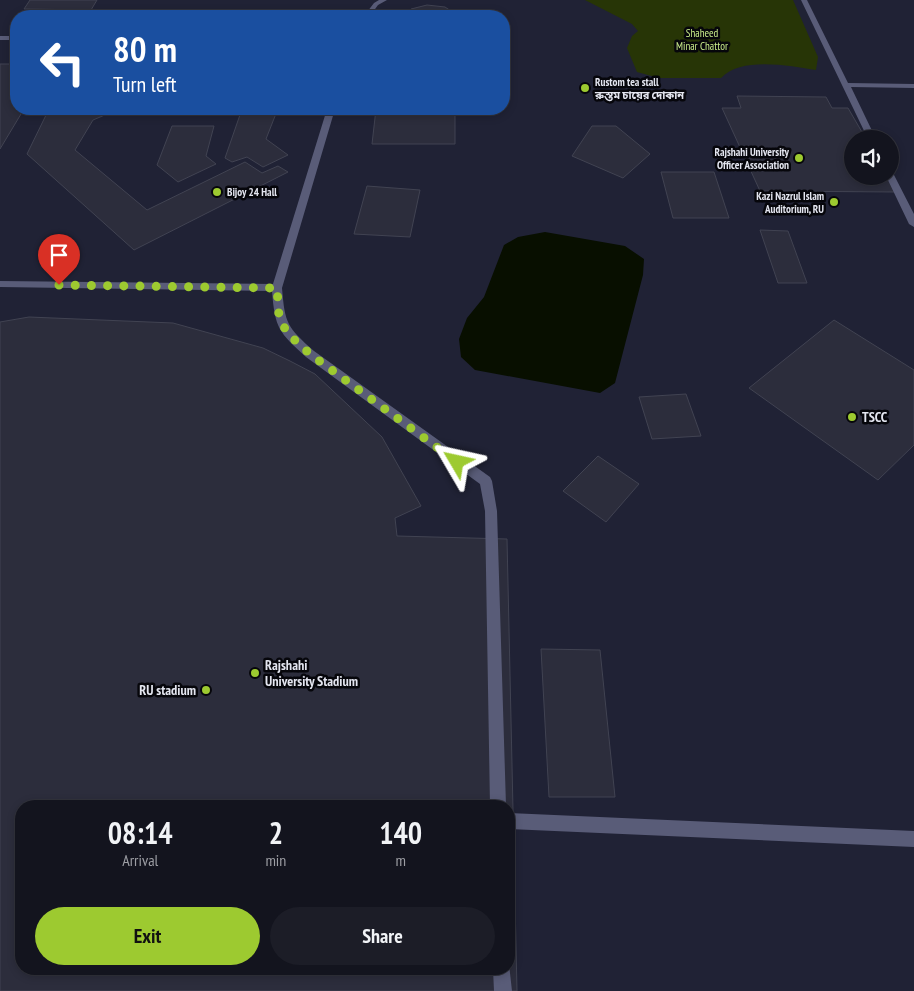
<!DOCTYPE html>
<html lang="en">
<head>
<meta charset="utf-8">
<style>
	:root { --surface:#13141e; --page:#1c1d27; --text:#f1f3f6; --muted:#9d9ea4; --line:#32333c; --accent:#9dca30 }
	body { margin:0; font-family:"PT Sans Narrow","Noto Sans Bengali",sans-serif; background:var(--page); color:var(--text); height:100vh; display:flex; flex-direction:column; font-size:19px; white-space:nowrap }
	* { box-sizing:border-box; margin:0 }
	p { font-size:16px; color:var(--muted) }
	.icon { flex:none; width:28px; height:28px; fill:none; stroke:currentColor; stroke-width:2; stroke-linecap:round; stroke-linejoin:round }
	.map { position:relative; flex:1; overflow:hidden }
	.details { position:absolute; left:15px; top:800px; width:500px; height:175px; display:flex; flex-direction:column; background:var(--surface); border-radius:20px; box-shadow:0 2px 8px #0003,0 0 0 1px var(--line) }
	.details>* { flex:none }
	.guide { position:absolute; left:10px; top:10px; width:500px; height:105px; border-radius:20px; box-shadow:0 2px 8px #0003,0 0 0 1px var(--line); background:#1a4fa0; color:#fff; overflow:hidden }
	.controls { position:absolute; left:844px; top:130px; display:grid; gap:10px }
	.controls a { display:grid; place-items:center; width:55px; height:55px; border-radius:50%; background:var(--surface); box-shadow:0 2px 8px #0003,0 0 0 1px var(--line); font-size:25px }
	.pin { position:absolute; display:grid; place-items:center; width:42px; height:42px; color:#fff; margin:-51px -21px; border-radius:50% 50% 50% 0; rotate:-45deg; box-shadow:0 0 5px #0007 }
	.pin .icon { rotate:45deg }
	.me { position:absolute; width:55px; margin:-28px; rotate:306deg; stroke-linejoin:round; filter:drop-shadow(0 0 4px #0008) }
	.turn { display:flex; align-items:center; gap:18px; height:105px; padding:0 20px; font-size:22px }
	.turn .icon { width:65px; height:65px; stroke-width:2.5 }
	.turn b { display:block; font-size:35px; line-height:42px }
	.eta { display:flex; justify-content:space-evenly; align-items:center; height:85px; text-align:center }
	.eta b { font-size:30px; font-weight:600; line-height:35px }
	.action { display:flex; gap:10px; margin-top:auto; padding:10px 20px }
	.action a { flex:1; height:58px; border-radius:30px; background:var(--accent); color:#111; font-size:20px; font-weight:600; line-height:58px; text-align:center }
	.action a+a { background:var(--page); color:var(--text) }
	.map>svg:first-child { display:block }
	.built { fill:#202235; fill-rule:evenodd }
	.green { fill:#273506 }
	.water { fill:#080f00 }
	.building { fill:#2c2d3c; stroke:#414352; fill-rule:evenodd }
	.lines { fill:none; stroke-linecap:round; stroke-linejoin:round }
	.minor { fill:#595c78; fill-rule:evenodd }
	.route { stroke:#9dca30; stroke-width:9; stroke-dasharray:0 16.2 }
	.poi-dot { fill:#9dca30; stroke:#06060b; stroke-width:2 }
	.labels { text-anchor:middle; dominant-baseline:central; stroke-width:5; stroke-linejoin:round; paint-order:stroke }
	.far-park-label { font-size:11px; fill:#c9ec8a; stroke:#06060b }
	.far-poi-label { font-size:11px; font-weight:bold; fill:#e4e6f0; stroke:#06060b; text-anchor:start }
	.poi-label { font-size:14px; font-weight:bold; fill:#e4e6f0; stroke:#06060b; text-anchor:start }
</style>
</head>
<body>
<div class="map">
<svg width="914" height="991" viewBox="0 0 914 991">
	<rect width="100%" height="100%" fill="#191a28"/>
	<path class="built" d="M 0,0 L 914,0 L 914,991 L 0,991 ZM 16,16 L 504,16 L 504,109 L 16,109 ZM 852,139 L 890,139 L 890,176 L 852,176 ZM 21,806 L 509,806 L 509,969 L 21,969 Z"/>
	<path class="green" d="M 585,0 L 793,0 L 818,57 L 816,70 C 790,66 741,56 721,78 L 659,78 L 637,72 L 627,48 L 632,36 L 638,31 L 632,24 Z"/>
	<polygon class="water" points="545,232 625,246 644,259 643,275 615,383 600,393 475,370 461,357 459,339 467,318 484,297 504,245 518,237"/>
	<g class="building">
		<polygon points="30,0 97,0 91,10 24,9"/>
		<polygon points="427,5 445,7 457,15 406,16 411,9"/>
		<polygon points="0,64 16,64 16,109 24,109 0,149"/>
		<polygon points="737,96 826,97 832,108 848,108 866,139 852,139 852,176 888,176 897,192 760,191 722,108 741,108"/>
		<polygon points="53,109 119,109 93,120 75,150 147,210 245,162 262,173 278,166 288,172 134,250 27,154 48,111"/>
		<polygon points="242,109 284,109 277,111 266,139 288,155 263,167 247,157 232,162 225,158"/>
		<polygon points="376,109 455,109 455,144 372,144"/>
		<polygon points="172,126 214,126 206,156 216,164 178,182 157,165"/>
		<polygon points="592,126 616,126 650,154 623,178 572,156"/>
		<polygon points="661,172 714,172 729,218 673,218"/>
		<polygon points="367,186 420,190 410,237 354,234"/>
		<polygon points="760,230 788,231 807,283 778,283"/>
		<path d="M 29,317 L 173,323 L 263,348 L 290,361 L 315,374 L 382,437 L 421,506 L 395,518 L 397,536 L 507,539 L 517,991 L 0,991 L 0,322 ZM 21,806 L 509,806 L 509,969 L 21,969 Z"/>
		<polygon points="834,320 914,370 914,445 878,480 749,388"/>
		<polygon points="686,394 701,436 652,439 639,397"/>
		<polygon points="598,456 639,484 606,522 563,491"/>
		<polygon points="541,649 600,650 615,797 549,797"/>
	</g>
	<g class="lines">
		<g class="minor">
			<polygon points="379,0 387,0 378,5 370,16 364,16 374,3"/>
			<polygon points="801,0 807,0 848,83 914,84 914,88 851,87 876,139 868,139"/>
			<rect x="0" y="36" width="16" height="4"/>
			<path d="M 327,109 L 335,109 L 282,288 C 285,324 287,327 314,351 L 490,477 L 492,481 L 497,511 L 506,806 L 490,806 L 485,511 L 480,484 L 306,357 C 279,332 275,329 272,291 L 0,287 L 0,281 L 273,284 Z"/>
			<polygon points="890,172 894,175 914,214 914,227 909,224 886,176 890,176"/>
			<polygon points="509,813 914,831 914,847 509,829"/>
			<polygon points="509,964 512,991 494,991 493,969 509,969"/>
		</g>
	</g>
	<g class="lines">
		<polyline class="route" points="59,285 277,288 279,316 287,333 310,354 457,462"/>
	</g>
	<g class="poi-dot">
		<circle cx="585" cy="88" r="5"/>
		<circle cx="799" cy="158" r="5"/>
		<circle cx="217" cy="192" r="5"/>
		<circle cx="834" cy="202" r="5"/>
		<circle cx="852" cy="417" r="5"/>
		<circle cx="255" cy="673" r="5"/>
		<circle cx="206" cy="690" r="5"/>
	</g>
	<g class="labels">
		<g class="far-park-label">
			<text x="702" y="33">Shaheed<tspan x="702" dy="13">Minar Chattor</tspan></text>
		</g>
		<g class="far-poi-label">
			<text x="595" y="82">Rustom tea stall<tspan x="595" dy="13">রুস্তম চায়ের দোকান</tspan></text>
			<text x="789" y="152" text-anchor="end">Rajshahi University<tspan x="789" dy="13">Officer Association</tspan></text>
			<text x="227" y="192">Bijoy 24 Hall</text>
			<text x="824" y="196" text-anchor="end">Kazi Nazrul Islam<tspan x="824" dy="13">Auditorium, RU</tspan></text>
		</g>
		<g class="poi-label">
			<text x="862" y="417">TSCC</text>
			<text x="265" y="665">Rajshahi<tspan x="265" dy="16">University Stadium</tspan></text>
			<text x="196" y="690" text-anchor="end">RU stadium</text>
		</g>
	</g>
</svg>
<div class="controls">
<a><svg class="icon" aria-label="sound" viewBox="0 0 24 24"><path d="M4 9h4l5-4v14l-5-4H4zM17 9q2 3 0 6"/></svg></a>
</div>
<div class="pin" style="left:59px;top:285px;background:#d93025"><svg class="icon" aria-label="arrive" viewBox="0 0 24 24"><path d="M6 21V4h12l-3 4 3 4H6"/></svg></div>
<svg class="me" style="left:457px;top:462px" viewBox="-20 -20 40 40"><path d="M0-17L14 15 0 8-14 15z" fill="#9dca30" stroke="#fff" stroke-width="4"/></svg>
<div class="guide">
<div class="turn"><svg class="icon" aria-label="left" viewBox="0 0 24 24"><path d="M17 20v-9H6M10 6l-5 5 5 5"/></svg><div><b>80 m</b>Turn left</div></div>
</div>
<section class="details">
<div class="eta">
<div><b>08:14</b><p>Arrival</p></div>
<div><b>2</b><p>min</p></div>
<div><b>140</b><p>m</p></div>
</div>
<div class="action"><a>Exit</a><a>Share</a></div>
</section>
</div>
</body>
</html>
